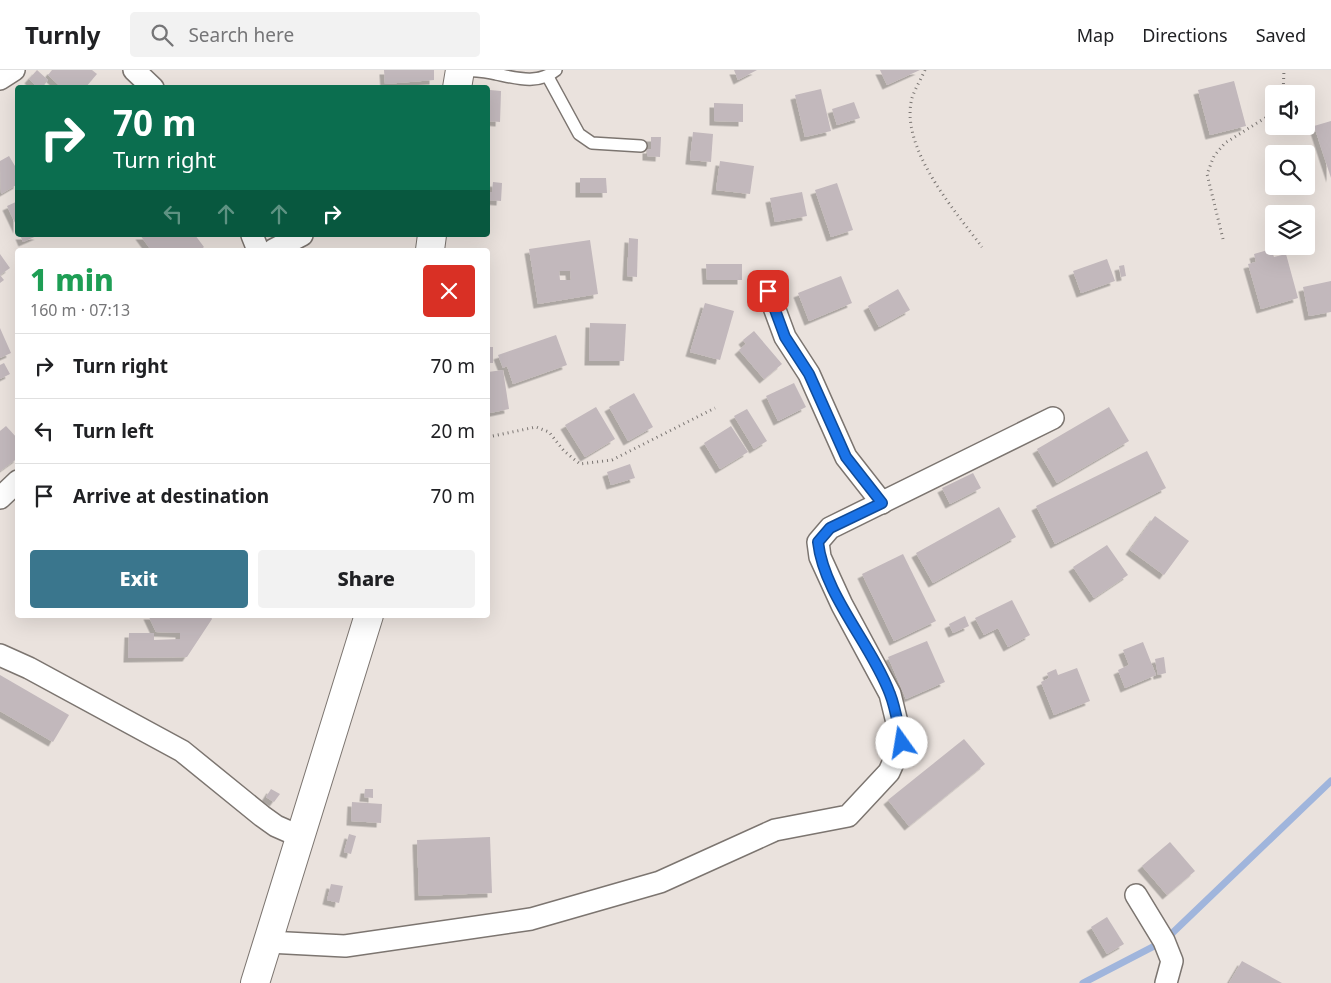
<!DOCTYPE html>
<html lang="en">
<head>
<meta charset="utf-8">
<style>
	:root { --surface:#fff; --page:#f2f2f2; --text:#202124; --muted:#757577; --line:#e0e0e0; --accent:#3a768d }
	body { margin:0; font-family:"Noto Sans",sans-serif; background:var(--page); color:var(--text); height:100vh; display:flex; flex-direction:column; font-size:19px; white-space:nowrap }
	* { box-sizing:border-box; margin:0 }
	p { font-size:16px; color:var(--muted) }
	.icon { flex:none; width:28px; height:28px; fill:none; stroke:currentColor; stroke-width:2; stroke-linecap:round; stroke-linejoin:round }
	.map { position:relative; flex:1; overflow:hidden }
	.sheet { position:absolute; left:15px; top:178px; width:475px; height:370px; display:flex; flex-direction:column; background:var(--surface); border-radius:5px; box-shadow:0 5px 20px #0002 }
	.sheet>* { flex:none }
	.top-card { position:absolute; left:15px; top:15px; width:475px; height:152px; border-radius:5px; box-shadow:0 5px 20px #0002; background:#0b6e4f; color:#fff; overflow:hidden }
	.fabs { position:absolute; left:1265px; top:15px; display:grid; gap:10px }
	.fabs a { display:grid; place-items:center; width:50px; height:50px; border-radius:5px; background:var(--surface); box-shadow:0 5px 20px #0002; font-size:25px }
	.pin { position:absolute; display:grid; place-items:center; width:42px; height:42px; color:#fff; margin:-21px; border-radius:10px; box-shadow:0 2px 8px #0006 }
	.me { position:absolute; width:55px; margin:-28px; rotate:347deg; stroke-linejoin:round; filter:drop-shadow(0 0 4px #0008) }
	.turn { display:flex; align-items:center; gap:18px; height:105px; padding:0 15px; font-size:22px }
	.turn .icon { width:65px; height:65px; stroke-width:2.5 }
	.turn b { display:block; font-size:35px; line-height:42px }
	.lanes { display:flex; align-items:center; height:48px; padding:0 15px; background:#0003; justify-content:center; gap:25px; direction:ltr }
	.lanes .off { opacity:.35 }
	.round { display:grid; place-items:center; flex:none; width:52px; height:52px; border-radius:5px; background:var(--page) }
	.summary { display:flex; align-items:center; justify-content:space-between; height:85px; padding:0 15px }
	h1 { font-size:30px; font-weight:800; line-height:38px; color:#1e9e55 }
	.action { display:flex; gap:10px; margin-top:auto; padding:10px 15px }
	.action a { flex:1; height:58px; border-radius:5px; background:var(--accent); color:#fff; font-size:20px; font-weight:800; line-height:58px; text-align:center }
	.action a+a { background:var(--page); color:var(--text) }
	ul { padding:0; list-style:none }
	li { display:flex; align-items:center; gap:15px; height:65px; padding:0 15px; border-top:1px solid var(--line) }
	li div { flex:1 }
	li b { display:block; font-size:19px }
	li em { font-style:normal }
	header { display:flex; align-items:center; gap:30px; box-sizing:border-box; height:70px; padding:0 25px; background:var(--surface); border-bottom:1px solid var(--line) }
	header strong { font-size:24px }
	nav { display:flex; gap:28px; margin-inline-start:auto; font-size:18px }
	.search { width:350px; height:45px; background:var(--page); display:flex; align-items:center; gap:12px; box-sizing:border-box; padding:0 18px; border-radius:5px; color:var(--muted); font-size:19px }
	.map>svg:first-child { display:block }
	.lines { fill:none; stroke-linecap:round; stroke-linejoin:round }
	.stream { stroke:#a0b5dc; stroke-width:7 }
	.building { fill:#c2b8bc; fill-rule:evenodd; filter:url(#shadow) }
	.lane-casing { stroke:#7c7570; stroke-width:14 }
	.street-casing { stroke:#7c7570; stroke-width:24 }
	.secondary-casing { stroke:#7c7570; stroke-width:30 }
	.path { stroke:#7a7572; stroke-width:3; stroke-dasharray:1 4; stroke-linecap:butt }
	.lane { stroke:#fff; stroke-width:11 }
	.street { stroke:#fff; stroke-width:21 }
	.secondary { stroke:#fff; stroke-width:28 }
	.route-casing { stroke:#114b97; stroke-width:12 }
	.route { stroke:#1a73e8; stroke-width:9 }
</style>
</head>
<body>
<header>
<strong>Turnly</strong>
<div class="search"><svg class="icon" aria-label="search" viewBox="0 0 24 24"><circle cx="10" cy="10" r="6"/><path d="M15 15l6 6"/></svg>Search here</div>
<nav><a>Map</a><a>Directions</a><a>Saved</a></nav>
</header>
<div class="map">
<svg width="1331" height="913" viewBox="0 0 1331 913">
	<defs>
		<filter id="shadow"><feDropShadow dx="-4.5" dy="4.5" stdDeviation="0" flood-color="#0004"/></filter>
	</defs>
	<rect width="100%" height="100%" fill="#eae2dd"/>
	<g class="lines">
		<polyline class="stream" points="1083,913 1164,871 1331,711"/>
	</g>
	<g class="building">
		<polygon points="37,0 48,10 42,18 38,18 29,9"/>
		<polygon points="52,0 92,0 97,4 85,18 62,18 48,5"/>
		<polygon points="384,0 434,0 434,10 385,14"/>
		<polygon points="734,0 757,0 738,10"/>
		<polygon points="880,0 920,0 887,15"/>
		<polygon points="1234,11 1246,56 1210,65 1198,20"/>
		<polygon points="821,19 831,61 805,67 795,25"/>
		<polygon points="490,20 501,21 500,52 489,51"/>
		<polygon points="854,32 860,48 837,55 832,39"/>
		<polygon points="714,33 743,34 743,52 714,51"/>
		<polygon points="1331,51 1331,108 1314,56"/>
		<polygon points="693,62 713,64 711,92 690,90"/>
		<polygon points="651,67 661,67 660,87 647,86 647,79 651,79"/>
		<polygon points="9,86 18,101 18,114 1,124 0,91"/>
		<polygon points="720,91 754,96 750,124 716,120"/>
		<polygon points="580,108 606,108 607,123 580,123"/>
		<polygon points="493,112 502,113 501,131 488,130 488,122 492,122"/>
		<polygon points="837,113 853,160 831,167 815,120"/>
		<polygon points="802,122 807,146 775,152 770,128"/>
		<polygon points="18,131 18,159 7,136"/>
		<polygon points="20,165 39,165 23,172"/>
		<polygon points="140,165 195,165 204,177 200,180 151,180"/>
		<polygon points="629,168 638,169 637,207 627,206"/>
		<path d="M 590,170 L 598,224 L 538,234 L 529,179 ZM 559,201 L 570,201 L 571,210 L 560,210 Z"/>
		<polygon points="1271,179 1274,187 1286,184 1298,228 1261,239 1248,194 1256,192 1254,184"/>
		<polygon points="0,184 10,198 0,205 4,210 0,213"/>
		<polygon points="1107,189 1115,211 1081,223 1073,201"/>
		<polygon points="706,194 742,194 742,210 707,210"/>
		<polygon points="1124,195 1126,206 1121,207 1119,196"/>
		<polygon points="841,206 852,233 809,251 798,223"/>
		<polygon points="1331,211 1331,242 1309,246 1303,217"/>
		<polygon points="898,219 910,240 879,257 868,236"/>
		<polygon points="705,233 734,241 720,290 690,282"/>
		<polygon points="590,253 626,254 624,291 589,291"/>
		<polygon points="0,258 11,283 0,288"/>
		<polygon points="754,261 782,294 764,309 739,280 746,274 743,270"/>
		<polygon points="556,265 567,295 513,314 507,296 503,298 498,285"/>
		<rect x="488" y="277" width="5" height="16"/>
		<polygon points="4,293 10,304 0,309 0,295"/>
		<polygon points="503,300 509,339 490,343 488,302"/>
		<polygon points="794,313 806,337 778,351 766,326"/>
		<polygon points="634,323 653,357 628,371 609,337"/>
		<polygon points="596,337 615,369 585,387 565,355"/>
		<polygon points="1109,337 1129,371 1057,413 1037,379"/>
		<polygon points="747,339 767,371 754,379 734,346"/>
		<polygon points="6,356 18,369 18,388 0,401 0,361"/>
		<polygon points="731,356 748,382 720,399 704,373"/>
		<polygon points="1147,381 1166,418 1055,474 1036,436"/>
		<polygon points="630,394 635,408 611,415 607,402"/>
		<polygon points="973,403 981,418 950,434 942,418"/>
		<polygon points="999,437 1016,467 933,513 916,483"/>
		<polygon points="1155,446 1189,471 1164,505 1130,480"/>
		<polygon points="1107,475 1128,505 1094,528 1073,497"/>
		<polygon points="903,484 936,551 894,571 862,504"/>
		<polygon points="1012,530 1030,565 1008,577 998,558 984,565 975,548"/>
		<polygon points="148,545 210,545 212,549 187,587 128,588 129,563 154,563 154,570 180,569 180,563 156,562"/>
		<polygon points="965,546 969,556 953,563 949,554"/>
		<polygon points="927,571 945,612 906,629 888,587"/>
		<polygon points="1143,572 1156,605 1125,618 1118,600 1129,595 1123,580"/>
		<polygon points="1164,587 1166,603 1158,605 1155,589"/>
		<polygon points="1077,598 1090,631 1054,645 1041,612 1049,608 1047,603 1056,599 1058,605"/>
		<polygon points="0,605 69,645 53,672 0,641"/>
		<polygon points="964,669 985,694 909,756 888,730"/>
		<polygon points="271,719 280,724 274,732 266,727"/>
		<polygon points="365,719 373,719 373,728 364,727"/>
		<polygon points="352,732 382,734 381,753 351,751"/>
		<polygon points="349,764 356,766 351,784 344,782"/>
		<polygon points="490,767 492,823 419,826 417,770"/>
		<polygon points="1170,772 1195,801 1167,825 1142,796"/>
		<polygon points="331,814 343,816 339,833 327,830"/>
		<polygon points="1107,847 1124,874 1107,884 1091,857"/>
		<polygon points="1242,891 1282,913 1229,913"/>
	</g>
	<g class="lines">
		<defs>
			<g id="lane">
				<path d="M 460,0 C 472,1 484,1 496,4 C 516,8 538,15 556,0"/>
				<polyline points="548,7 579,64 592,73 641,76"/>
			</g>
			<g id="street">
				<polyline points="134,0 153,18"/>
				<polyline points="0,9 14,0"/>
				<polyline points="252,165 258,180"/>
				<polyline points="273,180 302,165"/>
				<polyline points="768,221 785,267 809,304 846,387 882,433"/>
				<polyline points="0,428 18,411"/>
				<polyline points="0,585 29,598 182,681 262,746 276,756 301,767"/>
				<polyline points="1136,825 1164,871 1172,891 1166,913"/>
				<polyline points="268,872 345,876 531,849 660,812 775,760 848,746 889,702 902,673 890,624 842,535 820,487 818,472 830,458 1053,348"/>
			</g>
			<g id="secondary">
				<polyline points="457,18 460,0"/>
				<polyline points="430,180 432,165"/>
				<polyline points="255,913 369,545"/>
			</g>
		</defs>
		<use href="#lane" class="lane-casing"/>
		<use href="#street" class="street-casing"/>
		<use href="#secondary" class="secondary-casing"/>
		<g class="path">
			<path d="M 925,0 C 921,9 915,19 912,28 C 899,77 955,141 982,177"/>
			<polyline points="1283,24 1284,0"/>
			<polyline points="1223,169 1207,104 1214,86 1225,73 1265,48 1274,39"/>
			<polyline points="488,367 536,357 549,362 564,381 580,394 612,390 715,338"/>
		</g>
		<use href="#lane" class="lane"/>
		<use href="#street" class="street"/>
		<use href="#secondary" class="secondary"/>
	</g>
	<g class="lines">
		<defs>
			<path id="route" d="M 768,221 L 785,267 L 809,304 L 846,387 L 882,433 L 830,458 L 818,472 C 824,525 872,575 890,624 C 896,639 898,657 902,673"/>
		</defs>
		<use href="#route" class="route-casing"/>
		<use href="#route" class="route"/>
	</g>
</svg>
<div class="fabs">
<a><svg class="icon" aria-label="sound" viewBox="0 0 24 24"><path d="M4 9h4l5-4v14l-5-4H4zM17 9q2 3 0 6"/></svg></a>
<a><svg class="icon" aria-label="search" viewBox="0 0 24 24"><circle cx="10" cy="10" r="6"/><path d="M15 15l6 6"/></svg></a>
<a><svg class="icon" aria-label="layers" viewBox="0 0 24 24"><path d="M12 4l9 5-9 5-9-5zM3 14l9 5 9-5"/></svg></a>
</div>
<div class="pin" style="left:768px;top:221px;background:#d93025"><svg class="icon" aria-label="arrive" viewBox="0 0 24 24"><path d="M6 21V4h12l-3 4 3 4H6"/></svg></div>
<svg class="me" style="left:902px;top:673px" viewBox="-20 -20 40 40"><circle r="19" fill="#fff"/><path d="M0-13L10 11 0 6-10 11z" fill="#1a73e8"/></svg>
<div class="top-card">
<div class="turn"><svg class="icon" aria-label="right" viewBox="0 0 24 24"><path d="M7 20v-9h11M14 6l5 5-5 5"/></svg><div><b>70 m</b>Turn right</div></div>
<div class="lanes"><svg class="icon off" aria-label="left" viewBox="0 0 24 24"><path d="M17 20v-9H6M10 6l-5 5 5 5"/></svg><svg class="icon off" aria-label="ahead" viewBox="0 0 24 24"><path d="M12 20V5M6 11l6-6 6 6"/></svg><svg class="icon off" aria-label="ahead" viewBox="0 0 24 24"><path d="M12 20V5M6 11l6-6 6 6"/></svg><svg class="icon" aria-label="right" viewBox="0 0 24 24"><path d="M7 20v-9h11M14 6l5 5-5 5"/></svg></div>
</div>
<section class="sheet">
<div class="summary"><div><h1>1 min</h1><p>160 m · 07:13</p></div><a class="round" style="background:#d93025;color:#fff"><svg class="icon" aria-label="close" viewBox="0 0 24 24"><path d="M6 6l12 12M18 6L6 18"/></svg></a></div>
<ul>
<li><svg class="icon" aria-label="right" viewBox="0 0 24 24"><path d="M7 20v-9h11M14 6l5 5-5 5"/></svg><div><b>Turn right</b></div><em>70 m</em></li>
<li><svg class="icon" aria-label="left" viewBox="0 0 24 24"><path d="M17 20v-9H6M10 6l-5 5 5 5"/></svg><div><b>Turn left</b></div><em>20 m</em></li>
<li><svg class="icon" aria-label="arrive" viewBox="0 0 24 24"><path d="M6 21V4h12l-3 4 3 4H6"/></svg><div><b>Arrive at destination</b></div><em>70 m</em></li>
</ul>
<div class="action"><a>Exit</a><a>Share</a></div>
</section>
</div>
</body>
</html>
